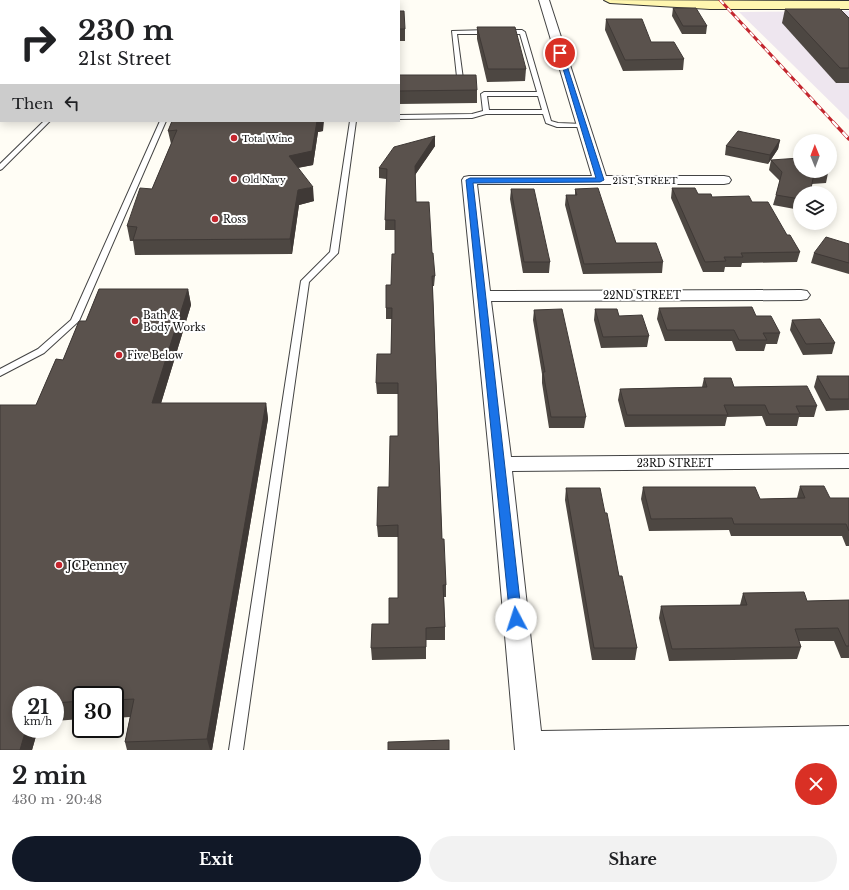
<!DOCTYPE html>
<html lang="en">
<head>
<meta charset="utf-8">
<style>
	:root { --surface:#fff; --page:#f2f2f2; --text:#202124; --muted:#757577; --accent:#111827 }
	body { margin:0; font-family:"Libre Baskerville",serif; background:var(--page); color:var(--text); height:100vh; display:flex; flex-direction:column; font-size:15px; white-space:nowrap }
	* { box-sizing:border-box; margin:0 }
	p { font-size:13px; color:var(--muted) }
	.icon { flex:none; width:22px; height:22px; fill:none; stroke:currentColor; stroke-width:2; stroke-linecap:round; stroke-linejoin:round }
	.map { position:relative; height:750px; overflow:hidden }
	.details { display:flex; flex-direction:column; background:var(--surface); flex:1 }
	.details>* { flex:none }
	.banner { position:absolute; left:0px; top:0px; width:400px; height:122px; box-shadow:0 2px 10px #0003; background:#fff; color:var(--text); overflow:hidden }
	.needle { width:26px; rotate:359deg }
	.fabs { position:absolute; left:793px; top:134px; display:grid; gap:8px }
	.fabs a { display:grid; place-items:center; width:44px; height:44px; border-radius:50%; background:var(--surface); box-shadow:0 2px 10px #0003; font-size:20px }
	.speed { position:absolute; left:12px; top:686px; display:flex; gap:8px; font-size:20px; font-weight:700; text-align:center }
	.speed>* { display:grid; place-content:center; width:52px; height:52px; border-radius:50%; background:var(--surface); box-shadow:0 2px 10px #0003; line-height:1 }
	.speed small { font-size:10px; font-weight:400 }
	.speed .limit { border:2px solid #111; border-radius:6px; background:#fff; color:#111 }
	.pin { position:absolute; display:grid; place-items:center; width:34px; height:34px; color:#fff; margin:-17px; border:2px solid #fff; border-radius:50%; box-shadow:0 1px 4px #0007 }
	.me { position:absolute; width:44px; margin:-22px; rotate:355deg; stroke-linejoin:round; filter:drop-shadow(0 0 3px #0008) }
	.turn { display:flex; align-items:center; gap:14px; height:84px; padding:0 12px; font-size:18px }
	.turn .icon { width:52px; height:52px; stroke-width:2.5 }
	.turn b { display:block; font-size:28px; line-height:34px }
	.then { display:flex; align-items:center; height:38px; padding:0 12px; background:#0003; gap:8px; font-size:15px }
	.round { display:grid; place-items:center; flex:none; width:42px; height:42px; border-radius:21px; background:var(--page) }
	.overview { display:flex; align-items:center; justify-content:space-between; height:68px; padding:0 12px }
	h1 { font-size:24px; font-weight:800; line-height:30px }
	.button { display:flex; gap:8px; margin-top:auto; padding:8px 12px }
	.button a { flex:1; height:46px; border-radius:24px; background:var(--accent); color:#fff; font-size:16px; font-weight:800; line-height:46px; text-align:center }
	.button a+a { background:var(--page); color:var(--text) }
	.map>svg:first-child { display:block }
	.industrial { fill:#eee6ef }
	.lines { fill:none; stroke-linecap:round; stroke-linejoin:round }
	.lane-casing { stroke:#444; stroke-width:2 }
	.street-casing { stroke:#444; stroke-width:2 }
	.secondary-casing { stroke:#333; stroke-width:2 }
	.lane { fill:#fff; fill-rule:evenodd }
	.street { fill:#fff; fill-rule:evenodd }
	.secondary { fill:#fff6b0; fill-rule:evenodd }
	.rail-far1-casing { stroke:#c4262e; stroke-width:3 }
	.rail-casing { stroke:#c4262e; stroke-width:3.5 }
	.rail-far1 { stroke:#fff; stroke-width:2; stroke-dasharray:5.5; stroke-linecap:butt }
	.rail { stroke:#fff; stroke-width:2.5; stroke-dasharray:7; stroke-linecap:butt }
	.wall { fill:#4d4742 }
	.shaded-wall { fill:#3f3936 }
	.building { fill:#5a524d; stroke:#3f3936 }
	.route { fill:#1a73e8; stroke:#114b97 }
	.poi-dot { fill:#c4262e; stroke:#fff; stroke-width:1.5 }
	.labels { text-anchor:middle; dominant-baseline:central; stroke-width:4; stroke-linejoin:round; paint-order:stroke }
	.far-poi-label { font-size:9px; fill:#111; stroke:#fff; text-anchor:start }
	.far-street-label { font-size:9px; fill:#111; stroke:#fff }
	.poi-label { font-size:10px; fill:#111; stroke:#fff; text-anchor:start }
	.street-label { font-size:10px; fill:#111; stroke:#fff }
	.near-poi-label { font-size:12px; fill:#111; stroke:#fff; text-anchor:start }
</style>
</head>
<body>
<div class="map">
<svg width="849" height="750" viewBox="0 0 849 750">
	<rect width="100%" height="100%" fill="#fffdf5"/>
	<polygon class="industrial" points="849,11 849,120 739,12"/>
	<g class="lines">
		<defs>
			<g id="lane">
				<rect x="369" y="0" width="4" height="1"/>
				<path d="M 522,30 L 525,32 L 551,121 L 558,123 L 583,124 L 585,125 L 585,127 L 557,127 L 546,123 L 543,114 L 486,114 L 472,118 L 399,119 L 399,115 L 472,114 L 483,111 L 481,94 L 484,92 L 537,92 L 520,34 L 505,34 L 502,32 L 505,30 ZM 487,96 L 538,96 L 542,110 L 489,110 Z"/>
				<path d="M 452,31 L 489,30 L 492,32 L 489,34 L 457,34 L 463,79 C 460,82 452,82 449,79 L 457,77 Z"/>
				<rect x="0" y="113" width="1" height="4"/>
				<polygon points="44,121 50,121 2,169 0,170 0,164"/>
				<polygon points="160,121 166,121 79,321 44,353 0,376 0,369 38,349 71,320"/>
				<polygon points="350,121 356,121 338,253 309,282 243,750 229,750 301,281 330,252"/>
			</g>
			<polygon id="street" points="539,0 549,0 606,176 724,176 729,177 731,180 729,183 724,184 477,184 490,291 801,290 807,291 810,295 807,299 801,300 491,301 511,457 849,454 849,468 512,471 541,731 849,726 849,750 515,750 490,464 462,180 464,177 469,176 592,176"/>
			<g id="secondary">
				<rect x="99" y="0" width="12" height="1"/>
				<polygon points="604,0 849,1 849,9 710,9 610,3"/>
				<polygon points="0,60 1,60 0,69"/>
			</g>
		</defs>
		<use href="#lane" class="lane-casing"/>
		<use href="#street" class="street-casing"/>
		<use href="#secondary" class="secondary-casing"/>
		<use href="#lane" class="lane"/>
		<use href="#street" class="street"/>
		<use href="#secondary" class="secondary"/>
		<defs>
			<polyline id="rail-far1" points="720,0 834,123"/>
			<polyline id="rail" points="833,122 849,139"/>
		</defs>
		<use href="#rail-far1" class="rail-far1-casing"/>
		<use href="#rail" class="rail-casing"/>
		<use href="#rail-far1" class="rail-far1"/>
		<use href="#rail" class="rail"/>
	</g>
	<g class="wall">
		<polygon points="673,8 707,26 706,34 682,34 672,16"/>
		<polygon points="785,9 849,18 849,83 836,83 782,23"/>
		<polygon points="399,11 405,29 405,41 399,41"/>
		<polygon points="606,19 684,59 683,70 623,71 605,30"/>
		<polygon points="477,27 526,69 525,81 487,82 477,39"/>
		<polygon points="399,75 477,90 477,103 399,104"/>
		<polygon points="172,121 323,131 318,132 313,165 298,168 314,201 299,205 292,254 135,255 133,241 130,241 127,226 152,189 171,144 168,131"/>
		<polygon points="435,136 435,146 415,175 416,202 432,253 435,276 434,286 433,286 433,299 442,539 446,585 446,597 444,597 445,627 445,640 426,640 426,659 372,660 371,648 389,624 398,598 398,537 378,537 377,526 389,487 398,436 398,394 377,394 376,383 391,354 392,319 386,319 386,308 391,285 395,254 395,230 385,230 386,179 379,178 379,168"/>
		<polygon points="780,140 778,149 768,164 725,155 726,146"/>
		<polygon points="771,160 828,173 826,183 812,184 800,193 800,210 773,205 780,181 769,170"/>
		<polygon points="672,188 712,197 752,202 787,235 800,252 797,262 742,263 741,267 725,267 724,272 703,272 671,198"/>
		<polygon points="511,189 550,262 549,273 523,273 510,199"/>
		<polygon points="575,189 616,243 663,262 662,273 583,274 565,205 566,195 575,195"/>
		<polygon points="849,244 849,274 811,263 814,253"/>
		<polygon points="99,289 188,289 191,305 161,403 266,403 268,419 212,750 127,750 125,742 130,717 115,718 115,695 81,695 81,719 55,721 55,695 21,695 21,729 38,729 32,750 0,750 0,405 36,405 56,359 63,360 79,321 86,321"/>
		<polygon points="659,308 780,333 777,344 766,344 764,351 736,351 732,341 665,341 657,319"/>
		<polygon points="595,309 619,316 649,336 647,347 601,348 594,320"/>
		<polygon points="534,310 586,417 584,428 549,428 542,383 542,374 533,320"/>
		<polygon points="792,320 835,343 832,354 803,355 790,330"/>
		<polygon points="817,376 849,376 849,410 826,411 814,387"/>
		<polygon points="704,378 734,387 817,406 814,417 799,417 797,426 766,426 762,416 727,417 725,426 625,427 618,400 620,389 702,387"/>
		<polygon points="800,486 830,498 849,498 849,546 846,546 842,536 731,536 729,530 649,531 641,499 643,487 760,499 797,498"/>
		<polygon points="566,488 605,513 619,576 637,648 635,660 592,660 565,500"/>
		<polygon points="743,593 807,601 849,600 849,658 841,658 834,641 799,641 801,647 797,659 669,661 659,618 661,606 740,605"/>
	</g>
	<g class="shaded-wall">
		<polygon points="317,121 324,121 323,131 318,132 313,165 290,169 289,156"/>
		<polygon points="435,136 435,146 415,175 415,166"/>
		<polygon points="780,140 778,149 768,164 770,155"/>
		<polygon points="313,187 314,201 299,205 292,254 290,239 298,190"/>
		<polygon points="188,289 191,305 156,420 152,403"/>
		<polygon points="266,403 268,419 212,750 210,750 207,739"/>
		<polygon points="26,729 38,729 32,750 20,750"/>
	</g>
	<g class="building">
		<polygon points="673,8 696,8 707,26 683,26"/>
		<polygon points="785,9 840,9 849,18 849,68 840,68"/>
		<polygon points="399,11 404,11 405,29 399,29"/>
		<polygon points="606,19 642,19 651,42 674,42 684,59 625,60"/>
		<polygon points="477,27 515,27 526,69 488,69"/>
		<polygon points="399,75 476,75 477,90 399,91"/>
		<polygon points="172,121 317,121 312,151 289,156 313,187 298,190 290,239 133,240 137,227 127,226 140,188 152,189 177,130 168,131"/>
		<polygon points="738,131 780,140 770,155 726,146"/>
		<polygon points="435,136 415,166 416,202 429,202 432,253 433,253 435,276 432,276 433,299 439,457 442,539 444,539 446,585 443,585 445,627 426,628 426,647 371,648 372,624 389,624 389,598 398,598 398,525 377,526 378,487 389,487 390,436 398,436 398,383 376,383 377,354 391,354 392,308 386,308 386,285 391,285 392,254 395,254 395,220 385,220 387,169 379,168 394,147"/>
		<polygon points="800,158 800,171 826,171 828,173 814,174 810,193 800,193 800,199 776,195 782,172 771,160"/>
		<polygon points="598,188 616,243 656,243 663,262 584,264 566,195 577,195 575,189"/>
		<polygon points="672,188 695,188 698,194 711,194 712,197 749,196 752,202 768,202 787,235 790,235 800,252 741,253 743,257 724,257 726,261 705,262"/>
		<polygon points="511,189 534,189 550,262 524,262"/>
		<polygon points="826,237 849,244 849,263 814,253"/>
		<polygon points="99,289 188,289 152,403 266,403 207,739 125,742 134,699 115,700 115,695 81,695 81,701 55,703 55,695 21,695 21,729 26,729 20,750 0,750 0,405 36,405 56,359 63,360 79,321 86,321"/>
		<polygon points="752,307 756,316 771,316 780,333 763,333 767,340 739,340 734,330 667,330 659,308"/>
		<polygon points="562,309 586,417 551,417 543,372 545,372 534,310"/>
		<polygon points="595,309 617,309 619,316 642,315 649,336 603,337"/>
		<polygon points="820,319 835,343 806,344 792,320"/>
		<polygon points="817,376 849,376 849,399 830,399"/>
		<polygon points="704,378 731,378 734,387 807,386 817,406 796,406 800,414 769,414 765,405 724,405 728,415 627,415 620,389 707,387"/>
		<polygon points="800,486 824,486 830,498 849,498 849,531 846,524 734,524 732,518 651,519 643,487 755,487 760,499 805,498"/>
		<polygon points="566,488 600,488 605,513 607,513 619,576 622,576 637,648 594,648"/>
		<polygon points="804,592 807,601 849,600 849,646 846,646 838,628 795,629 801,647 672,649 661,606 747,605 743,593"/>
		<polygon points="449,740 449,750 388,750 388,742"/>
	</g>
	<polygon class="route" points="558,52 563,53 604,180 600,182 473,183 522,619 520,622 512,622 510,619 466,180 470,178 596,178"/>
	<g class="poi-dot">
		<circle cx="234" cy="138" r="4"/>
		<circle cx="234" cy="179" r="4"/>
		<circle cx="215" cy="219" r="4"/>
		<circle cx="135" cy="321" r="4"/>
		<circle cx="119" cy="355" r="4"/>
		<circle cx="59" cy="565" r="4"/>
	</g>
	<g class="labels">
		<g class="far-poi-label">
			<text x="242" y="138">Total Wine</text>
			<text x="242" y="179">Old Navy</text>
		</g>
		<g class="far-street-label">
			<text x="645" y="180">21ST STREET</text>
		</g>
		<g class="poi-label">
			<text x="223" y="219">Ross</text>
			<text x="143" y="315">Bath &amp;<tspan x="143" dy="12">Body Works</tspan></text>
			<text x="127" y="355">Five Below</text>
		</g>
		<g class="street-label">
			<text x="642" y="295">22ND STREET</text>
			<text x="675" y="463">23RD STREET</text>
		</g>
		<g class="near-poi-label">
			<text x="67" y="565">JCPenney</text>
		</g>
	</g>
</svg>
<div class="fabs">
<a><svg class="needle" viewBox="-14 -14 28 28"><path d="M0-13l5 13h-10z" fill="#e53935"/><path d="M0 13l5-13h-10z" fill="#757577"/></svg></a>
<a><svg class="icon" aria-label="layers" viewBox="0 0 24 24"><path d="M12 4l9 5-9 5-9-5zM3 14l9 5 9-5"/></svg></a>
</div>
<div class="speed"><div>21<small>km/h</small></div><div class="limit">30</div></div>
<div class="pin" style="left:560px;top:53px;background:#d93025"><svg class="icon" aria-label="arrive" viewBox="0 0 24 24"><path d="M6 21V4h12l-3 4 3 4H6"/></svg></div>
<svg class="me" style="left:516px;top:619px" viewBox="-20 -20 40 40"><circle r="19" fill="#fff"/><path d="M0-13L10 11 0 6-10 11z" fill="#1a73e8"/></svg>
<div class="banner">
<div class="turn"><svg class="icon" aria-label="right" viewBox="0 0 24 24"><path d="M7 20v-9h11M14 6l5 5-5 5"/></svg><div><b>230 m</b>21st Street</div></div>
<div class="then">Then<svg class="icon" aria-label="left" viewBox="0 0 24 24"><path d="M17 20v-9H6M10 6l-5 5 5 5"/></svg></div>
</div>
</div>
<section class="details">
<div class="overview"><div><h1>2 min</h1><p>430 m · 20:48</p></div><a class="round" style="background:#d93025;color:#fff"><svg class="icon" aria-label="close" viewBox="0 0 24 24"><path d="M6 6l12 12M18 6L6 18"/></svg></a></div>
<div class="button"><a>Exit</a><a>Share</a></div>
</section>
</body>
</html>
